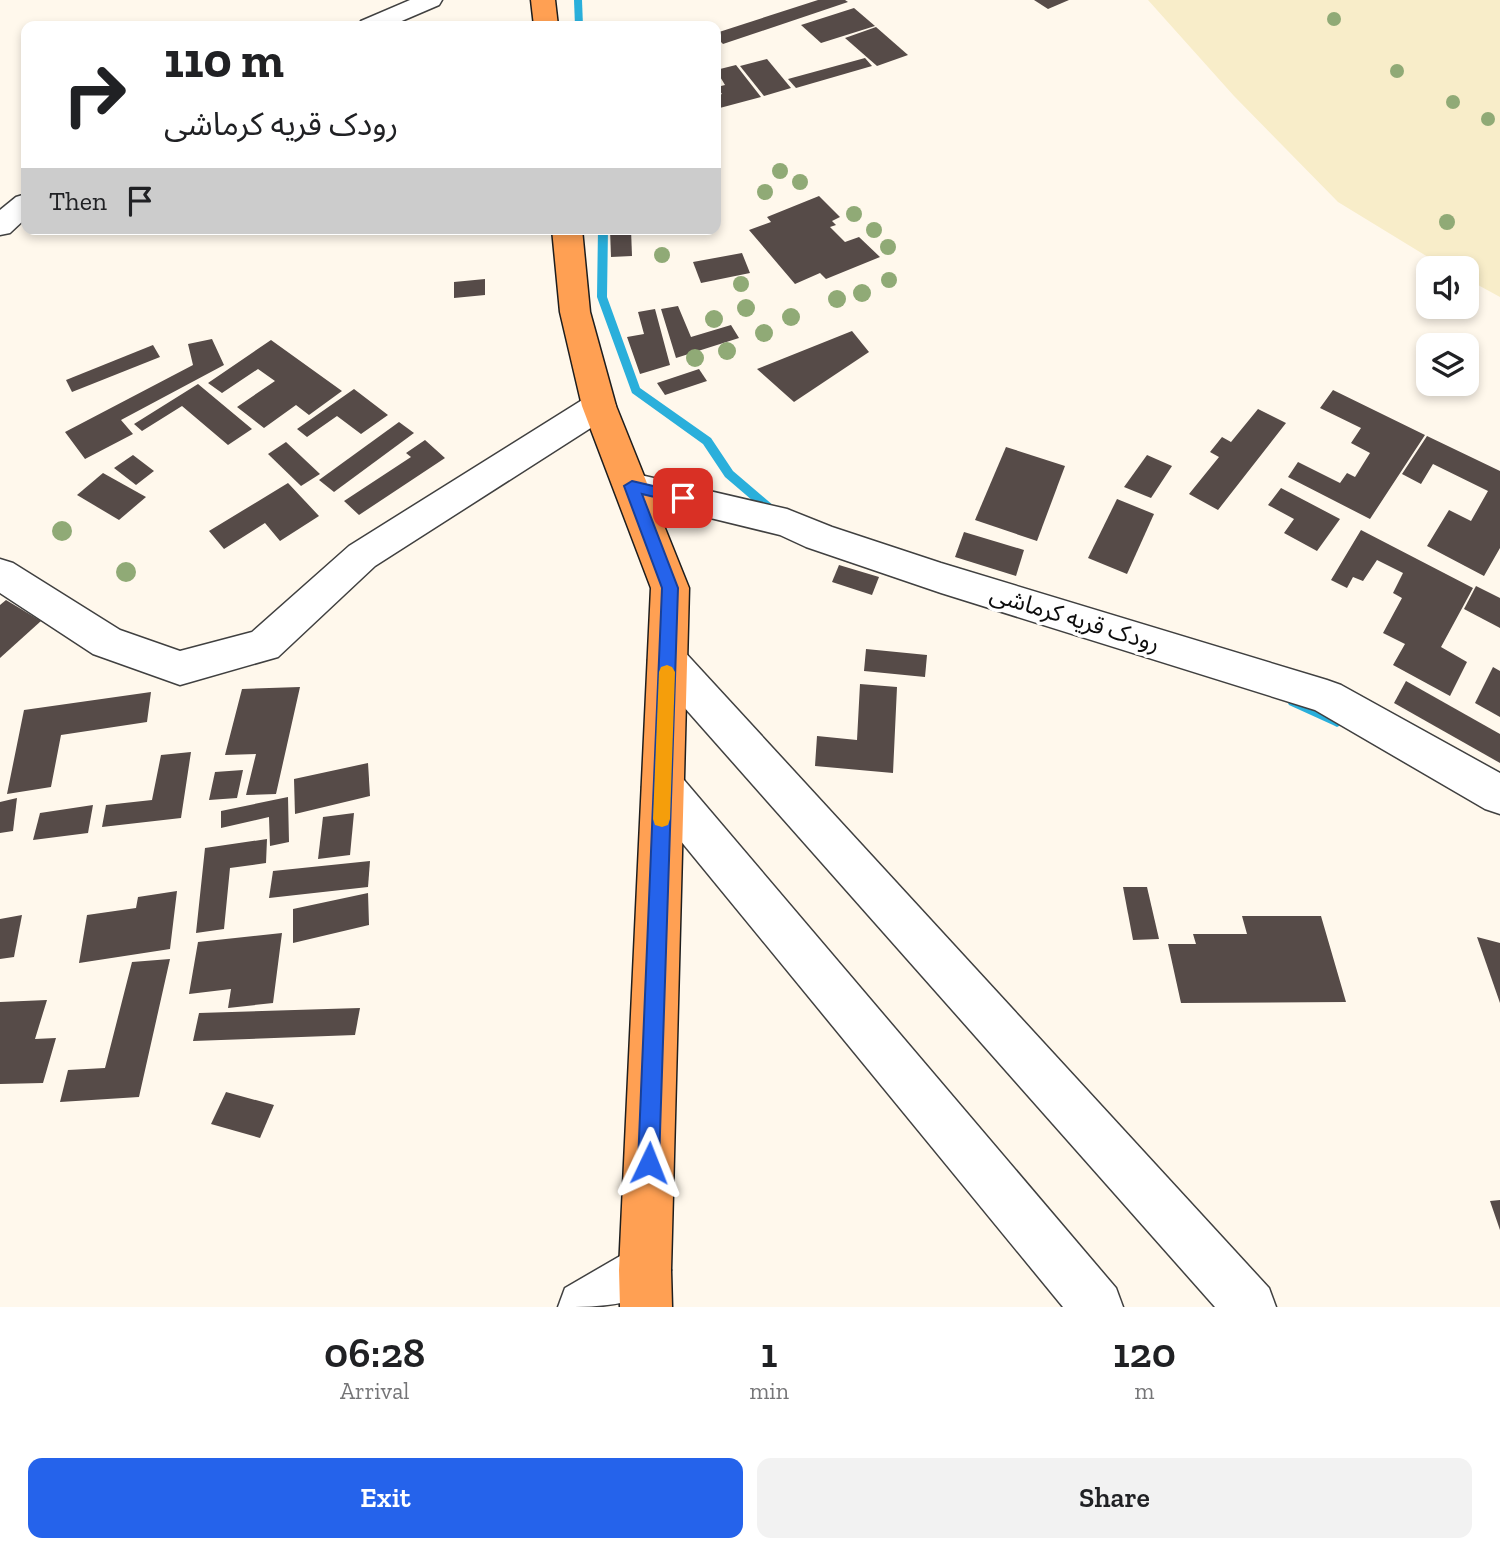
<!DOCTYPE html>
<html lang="en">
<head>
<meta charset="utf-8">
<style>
	:root { --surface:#fff; --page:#f2f2f2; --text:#202124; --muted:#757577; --accent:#2563eb }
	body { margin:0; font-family:"Zilla Slab","Noto Sans Arabic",serif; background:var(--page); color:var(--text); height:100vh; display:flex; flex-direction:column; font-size:26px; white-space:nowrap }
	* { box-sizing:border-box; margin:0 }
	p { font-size:23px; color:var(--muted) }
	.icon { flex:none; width:38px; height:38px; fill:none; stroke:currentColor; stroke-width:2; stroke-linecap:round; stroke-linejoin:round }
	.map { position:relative; height:1307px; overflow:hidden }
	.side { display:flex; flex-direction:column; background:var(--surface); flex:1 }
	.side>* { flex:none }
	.banner { position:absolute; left:21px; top:21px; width:700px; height:214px; border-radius:14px; box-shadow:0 4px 10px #0003; background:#fff; color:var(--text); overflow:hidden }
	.controls { position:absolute; left:1416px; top:256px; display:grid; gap:14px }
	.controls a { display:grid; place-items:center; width:63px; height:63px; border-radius:14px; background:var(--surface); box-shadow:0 4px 10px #0003; font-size:35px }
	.pin { position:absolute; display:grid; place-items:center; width:60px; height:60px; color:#fff; margin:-30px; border-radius:14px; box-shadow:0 4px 10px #0006 }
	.me { position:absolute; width:77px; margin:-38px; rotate:2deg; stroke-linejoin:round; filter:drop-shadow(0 0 5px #0008) }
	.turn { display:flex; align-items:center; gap:24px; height:147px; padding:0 28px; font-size:32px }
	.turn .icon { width:91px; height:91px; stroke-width:2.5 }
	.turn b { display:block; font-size:49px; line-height:60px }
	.then { display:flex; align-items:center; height:66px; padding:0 28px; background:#0003; gap:14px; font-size:26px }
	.eta { display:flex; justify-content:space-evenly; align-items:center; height:119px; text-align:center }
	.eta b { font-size:42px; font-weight:600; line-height:49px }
	.cta { display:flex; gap:14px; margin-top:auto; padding:14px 28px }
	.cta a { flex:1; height:80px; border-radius:14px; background:var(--accent); color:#fff; font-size:28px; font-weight:600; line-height:80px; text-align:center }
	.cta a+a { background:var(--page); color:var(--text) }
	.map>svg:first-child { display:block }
	.farmland { fill:#f8edc9 }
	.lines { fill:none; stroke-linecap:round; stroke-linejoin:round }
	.stream { fill:#2aafdb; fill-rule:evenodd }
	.building { fill:#564b48 }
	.minor-casing { stroke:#404040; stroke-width:3 }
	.tertiary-casing { stroke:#404040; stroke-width:3 }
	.trunk-casing { stroke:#1e1e1e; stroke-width:3 }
	.minor { fill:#fff; fill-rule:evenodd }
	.tertiary { fill:#fff; fill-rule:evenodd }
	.trunk { fill:#ffa053; fill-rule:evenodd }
	.tree { fill:#90aa76 }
	.route { fill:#2563eb; stroke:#184099; stroke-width:2 }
	.slow { fill:#f59e0b }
	.labels { text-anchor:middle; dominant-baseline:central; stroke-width:7; stroke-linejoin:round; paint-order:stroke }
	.street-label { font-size:24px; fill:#0d0d0d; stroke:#fff }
</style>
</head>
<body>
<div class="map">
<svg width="1500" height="1307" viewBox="0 0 1500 1307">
	<rect width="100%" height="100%" fill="#fff8ec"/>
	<polygon class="farmland" points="1148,0 1500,0 1500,297 1467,279 1466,268 1446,268 1338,202 1234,96"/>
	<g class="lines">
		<g class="stream">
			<polygon points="574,0 582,0 583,26 575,26"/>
			<polygon points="598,229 608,229 607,297 640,388 711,438 733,471 781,512 783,515 781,518 773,518 725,477 703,444 632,393 597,297"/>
			<polygon points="1293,695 1341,717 1343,721 1341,725 1337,727 1333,725 1289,705 1287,701 1289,697"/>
		</g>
	</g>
	<g class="building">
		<polygon points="818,0 845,0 848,2 723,44 716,37 716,33"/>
		<polygon points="1034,0 1069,0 1048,9"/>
		<polygon points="854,8 875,26 821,43 801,25"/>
		<polygon points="876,27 908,55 877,66 845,38"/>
		<polygon points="865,58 872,66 796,88 788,79"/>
		<polygon points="767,59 791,88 764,96 740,66"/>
		<polygon points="736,65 761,97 716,109 716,96 722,94 717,87 725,85 716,70"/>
		<polygon points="819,196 840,217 832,221 836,225 830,227 845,242 859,237 880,257 826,279 820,273 795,284 749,230 771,222 767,217"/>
		<polygon points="610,229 631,229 632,256 611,257"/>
		<polygon points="742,253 750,273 701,283 693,262"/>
		<polygon points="485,279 485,295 454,298 454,282"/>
		<polygon points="678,306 691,337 731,325 739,338 676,358 661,309"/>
		<polygon points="655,309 670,365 640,374 627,337 644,334 638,312"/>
		<polygon points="852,331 869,352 794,402 757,369"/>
		<polygon points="212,339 224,365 121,420 133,434 85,459 65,432 193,365 188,344"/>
		<polygon points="271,340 342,391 309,415 296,405 264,428 237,407 275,381 258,369 222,393 208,383"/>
		<polygon points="153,345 160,357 72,392 66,380"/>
		<polygon points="699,369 707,381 665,395 657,383"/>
		<polygon points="198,384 252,429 228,445 182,406 142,431 134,424"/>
		<polygon points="354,389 388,415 361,434 337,416 307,437 297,429"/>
		<polygon points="1333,390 1425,435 1370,519 1288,477 1298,462 1340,483 1347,473 1355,477 1370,453 1351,443 1361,428 1320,408"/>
		<polygon points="1258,409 1286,423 1218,510 1189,494 1219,457 1210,452 1222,437 1231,442"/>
		<polygon points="399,422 414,433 334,492 319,480"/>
		<polygon points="1427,436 1500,471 1500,548 1484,576 1427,546 1449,510 1471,521 1488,491 1433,464 1421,484 1402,474"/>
		<polygon points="425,440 445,458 359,515 344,501 411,457 406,453"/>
		<polygon points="286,442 320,474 301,486 268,454"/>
		<polygon points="1006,447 1065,466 1037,541 975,520"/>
		<polygon points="133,455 154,471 136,485 114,468"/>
		<polygon points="1147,455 1172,466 1151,498 1124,487"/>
		<polygon points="103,473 146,497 119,520 77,495"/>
		<polygon points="288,483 319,516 280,541 265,523 224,549 209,531"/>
		<polygon points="1281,488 1340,519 1317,551 1284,533 1294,519 1268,505"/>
		<polygon points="1117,499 1154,514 1127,574 1088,558"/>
		<polygon points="1361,530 1473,588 1441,647 1467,662 1450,696 1393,665 1405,644 1383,633 1402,598 1393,593 1403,573 1377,560 1363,581 1353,577 1347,588 1331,580"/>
		<polygon points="964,532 1024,550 1016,576 955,557"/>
		<polygon points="839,565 879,577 872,595 832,582"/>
		<polygon points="1476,586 1500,598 1500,628 1464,609"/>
		<polygon points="6,600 41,621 0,658 0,605"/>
		<polygon points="866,649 927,655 925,677 864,671"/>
		<polygon points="1493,667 1500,671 1500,717 1475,703"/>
		<polygon points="1406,681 1500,734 1500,763 1394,703"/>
		<polygon points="860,684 897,687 893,773 815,766 817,736 857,740"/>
		<polygon points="300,687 276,794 246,795 256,754 225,755 242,689"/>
		<polygon points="151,692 147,722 61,735 51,787 7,794 24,710"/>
		<polygon points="191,752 181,818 102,827 106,805 152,800 161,755"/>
		<polygon points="368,763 370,796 295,814 294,779"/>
		<polygon points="243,770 237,798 209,800 215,772"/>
		<polygon points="288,797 289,842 270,846 269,817 221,828 221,811"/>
		<polygon points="17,798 13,831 0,833 0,802"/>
		<polygon points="93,805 88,833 33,840 40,813"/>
		<polygon points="354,813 350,855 318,859 323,817"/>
		<polygon points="267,839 266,863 230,868 224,929 196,933 205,848"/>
		<polygon points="370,861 368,887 269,898 273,871"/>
		<polygon points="1123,887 1147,887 1159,939 1133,940"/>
		<polygon points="177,891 170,949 79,963 87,915 136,908 138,897"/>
		<polygon points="368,893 369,925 293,943 293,909"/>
		<polygon points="22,915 14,957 0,959 0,919"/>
		<polygon points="1242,916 1321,916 1346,1002 1181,1003 1168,944 1196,944 1193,934 1247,934"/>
		<polygon points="282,933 273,1003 228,1008 231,989 189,994 198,942"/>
		<polygon points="1477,937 1500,943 1500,1003"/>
		<polygon points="170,959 139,1097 60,1102 68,1070 105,1068 132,962"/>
		<polygon points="47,1000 35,1039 56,1038 43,1083 0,1084 0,1002"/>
		<polygon points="360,1008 355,1035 193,1041 199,1013"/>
		<polygon points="226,1092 274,1105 260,1138 211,1124"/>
		<polygon points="1500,1200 1500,1230 1490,1201"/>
	</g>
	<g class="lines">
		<defs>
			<g id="minor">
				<polygon points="410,0 442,0 439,5 390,26 358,26 361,21"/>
				<polygon points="26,194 26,218 10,233 0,235 0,210 16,197"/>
				<polygon points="599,394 611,397 616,406 611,415 375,566 278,657 180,685 93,654 0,593 0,559 13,563 120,630 180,651 252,632 349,546 587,397"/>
				<polygon points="632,473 787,509 832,527 941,563 1327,680 1341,685 1500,773 1500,814 1485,809 1315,710 941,593 806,547 780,535 620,496 615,486 620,476"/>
				<path d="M 645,1244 L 663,1252 L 671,1270 C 651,1307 601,1307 558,1307 L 565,1288 L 627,1252 Z"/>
			</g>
			<g id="tertiary">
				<polygon points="667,643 681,648 1269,1288 1276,1307 1215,1307 653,672 648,660 653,648"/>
				<polygon points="663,768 678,773 1116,1288 1123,1307 1063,1307 648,801 642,787 648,773"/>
			</g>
			<g id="trunk">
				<polygon points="531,0 555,0 558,26 534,26"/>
				<polygon points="552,229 582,229 590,312 616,406 689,588 671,1270 672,1307 620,1307 619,1270 651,588 582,406 560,312"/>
			</g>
		</defs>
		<use href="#minor" class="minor-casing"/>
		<use href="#tertiary" class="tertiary-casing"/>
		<use href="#trunk" class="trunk-casing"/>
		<use href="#minor" class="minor"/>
		<use href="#tertiary" class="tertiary"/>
		<use href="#trunk" class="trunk"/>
	</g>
	<g class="tree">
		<circle cx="1334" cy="19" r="7"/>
		<circle cx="1397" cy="71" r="7"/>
		<circle cx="1453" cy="102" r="7"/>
		<circle cx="1488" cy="119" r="7"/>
		<circle cx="780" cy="171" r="8"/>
		<circle cx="800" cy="182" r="8"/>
		<circle cx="765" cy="192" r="8"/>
		<circle cx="854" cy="214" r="8"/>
		<circle cx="1447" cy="222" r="8"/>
		<circle cx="874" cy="230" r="8"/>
		<circle cx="888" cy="247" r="8"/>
		<circle cx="662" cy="255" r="8"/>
		<circle cx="889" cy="280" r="8"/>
		<circle cx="741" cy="284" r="8"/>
		<circle cx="862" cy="293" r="9"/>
		<circle cx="837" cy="299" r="9"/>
		<circle cx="746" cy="308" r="9"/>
		<circle cx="791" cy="317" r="9"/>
		<circle cx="714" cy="319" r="9"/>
		<circle cx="764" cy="333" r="9"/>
		<circle cx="727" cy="351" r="9"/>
		<circle cx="695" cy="358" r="9"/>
		<circle cx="62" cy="531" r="10"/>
		<circle cx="126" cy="572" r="10"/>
	</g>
	<polygon class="route" points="632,481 683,493 691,498 683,504 642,494 678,588 659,1163 656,1170 649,1173 641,1170 638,1163 662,588 624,486"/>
	<polygon class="slow" points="667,665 672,667 675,672 670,819 668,825 662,827 655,825 653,819 659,672 661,667"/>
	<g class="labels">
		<g class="street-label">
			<text transform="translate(1075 618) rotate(17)">رودک قریه کرماشی</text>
		</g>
	</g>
</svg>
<div class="controls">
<a><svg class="icon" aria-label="sound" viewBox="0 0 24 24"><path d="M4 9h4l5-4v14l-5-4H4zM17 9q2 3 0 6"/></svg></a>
<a><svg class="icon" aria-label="layers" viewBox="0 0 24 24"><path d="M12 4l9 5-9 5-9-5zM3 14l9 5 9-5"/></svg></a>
</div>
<div class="pin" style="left:683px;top:498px;background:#d93025"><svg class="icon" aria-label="arrive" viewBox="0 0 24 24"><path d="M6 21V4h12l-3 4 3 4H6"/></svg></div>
<svg class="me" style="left:649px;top:1163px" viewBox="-20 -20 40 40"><path d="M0-17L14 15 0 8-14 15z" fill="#2563eb" stroke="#fff" stroke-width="4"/></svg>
<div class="banner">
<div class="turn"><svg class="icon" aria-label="right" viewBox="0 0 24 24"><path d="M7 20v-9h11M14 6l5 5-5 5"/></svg><div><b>110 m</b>رودک قریه کرماشی</div></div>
<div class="then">Then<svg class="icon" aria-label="arrive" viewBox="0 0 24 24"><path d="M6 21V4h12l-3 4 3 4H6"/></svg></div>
</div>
</div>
<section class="side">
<div class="eta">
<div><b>06:28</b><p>Arrival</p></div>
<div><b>1</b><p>min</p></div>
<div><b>120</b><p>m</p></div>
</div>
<div class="cta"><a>Exit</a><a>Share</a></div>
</section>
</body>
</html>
